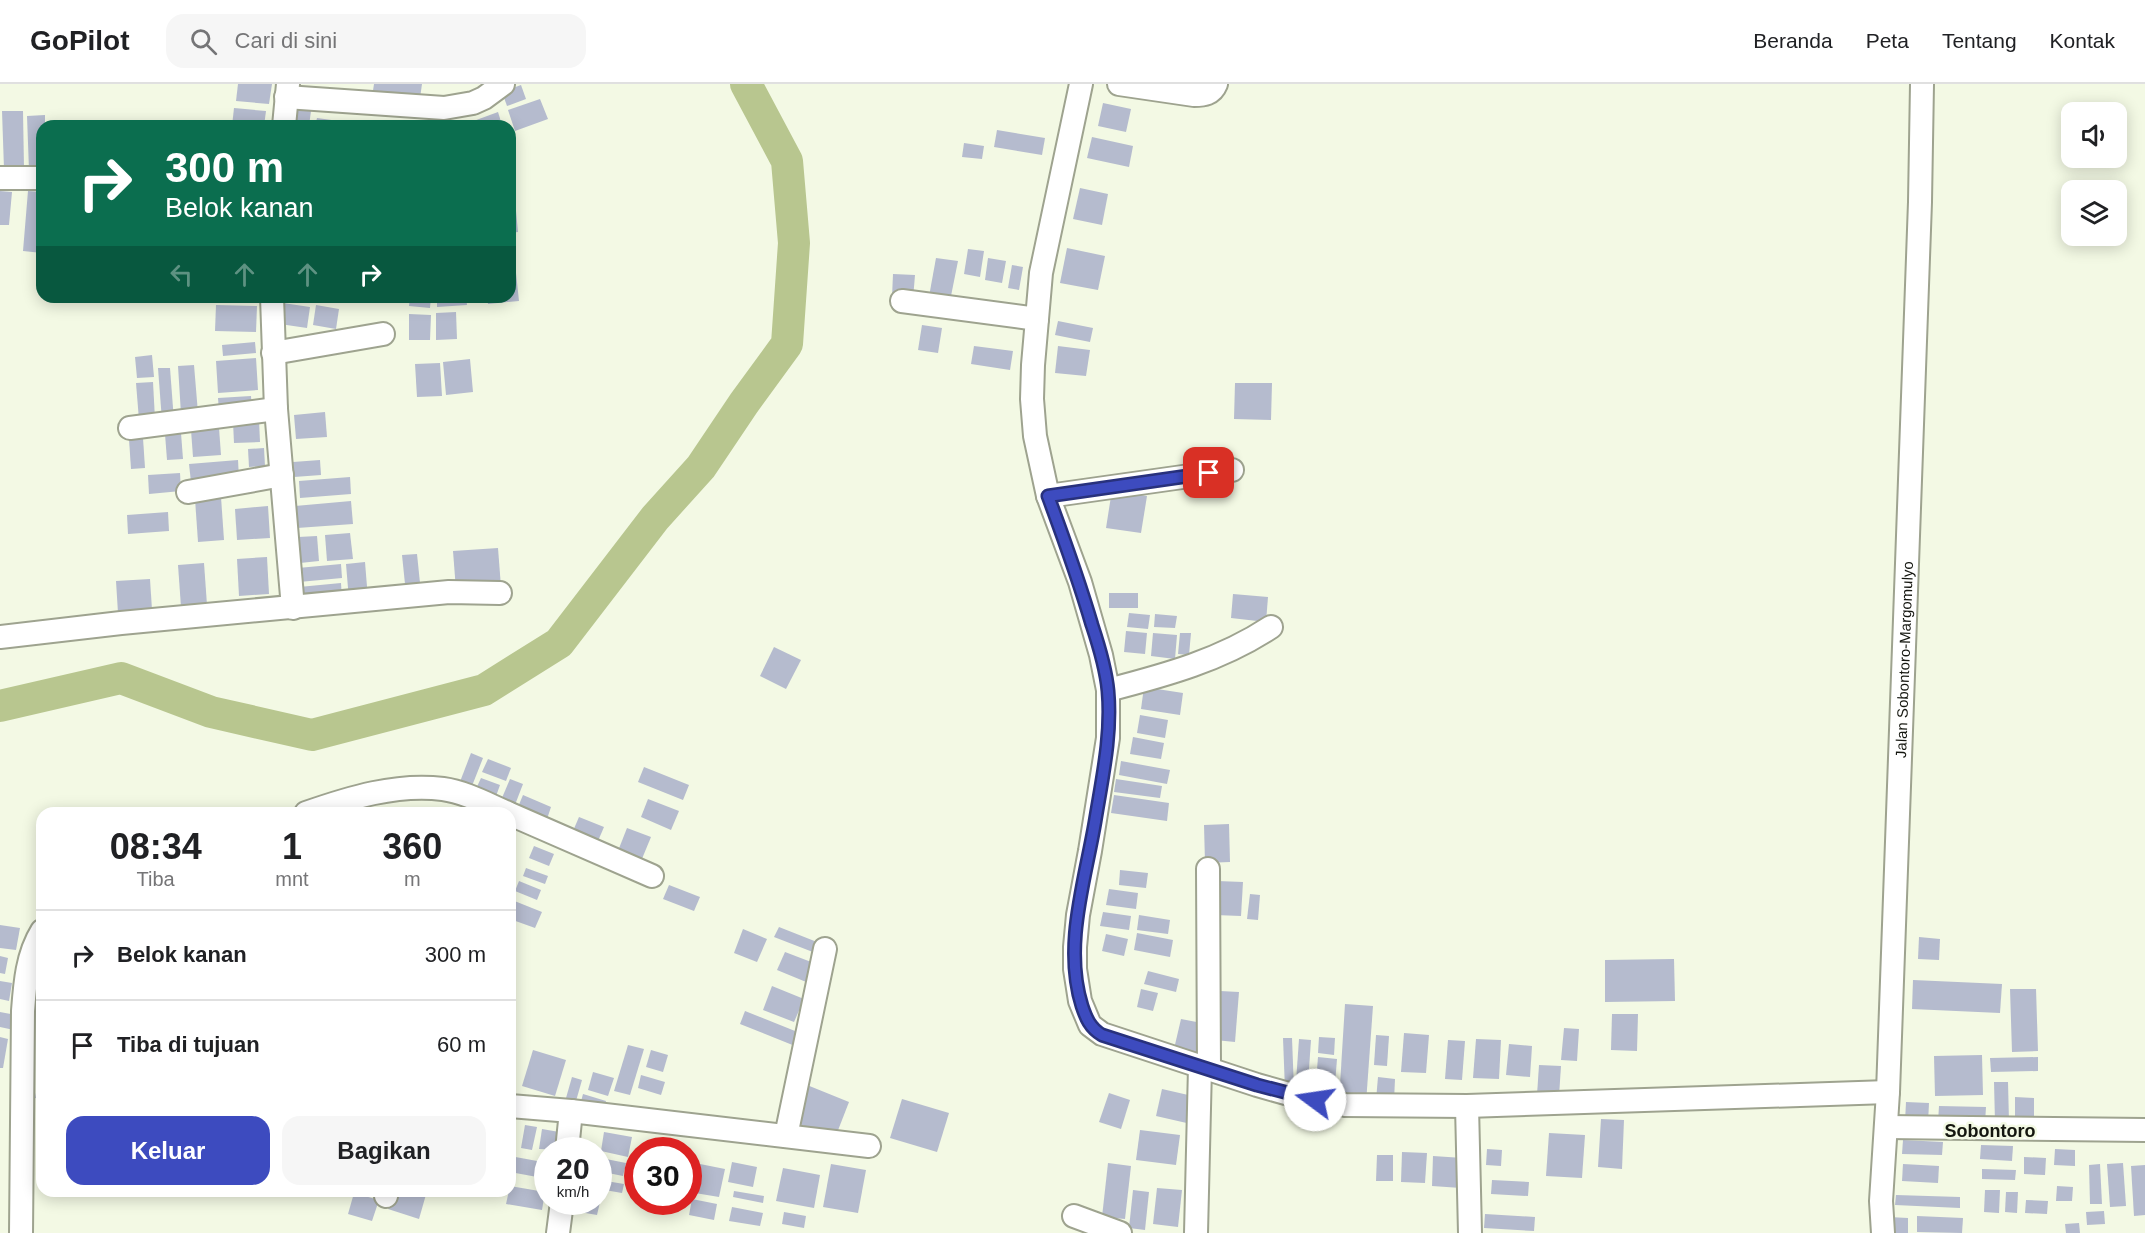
<!DOCTYPE html>
<html lang="id">
<head>
<meta charset="utf-8">
<style>
	:root { --surface:#fff; --page:#f6f6f6; --text:#202124; --muted:#757577; --line:#e0e0e0; --accent:#3d4bbf }
	body { margin:0; font-family:Arial,sans-serif; background:var(--page); color:var(--text); height:100vh; display:flex; flex-direction:column; font-size:22px; white-space:nowrap }
	* { box-sizing:border-box; margin:0 }
	p { font-size:20px; color:var(--muted) }
	.icon { flex:none; width:33px; height:33px; fill:none; stroke:currentColor; stroke-width:2; stroke-linecap:round; stroke-linejoin:round }
	.map { position:relative; flex:1; overflow:hidden }
	.panel { position:absolute; left:36px; top:723px; width:480px; height:390px; display:flex; flex-direction:column; background:var(--surface); border-radius:18px; box-shadow:0 3px 15px #0003 }
	.panel>* { flex:none }
	.top-card { position:absolute; left:36px; top:36px; width:480px; height:183px; border-radius:18px; box-shadow:0 3px 15px #0003; background:#0b6e4f; color:#fff; overflow:hidden }
	.buttons { position:absolute; left:2061px; top:18px; display:grid; gap:12px }
	.buttons a { display:grid; place-items:center; width:66px; height:66px; border-radius:12px; background:var(--surface); box-shadow:0 3px 15px #0003; font-size:30px }
	.speed { position:absolute; left:534px; top:1053px; display:flex; gap:12px; font-size:30px; font-weight:700; text-align:center }
	.speed>* { display:grid; place-content:center; width:78px; height:78px; border-radius:50%; background:var(--surface); box-shadow:0 3px 15px #0003; line-height:1 }
	.speed small { font-size:15px; font-weight:400 }
	.speed .limit { border:9px solid #d22; background:#fff; color:#111 }
	.pin { position:absolute; display:grid; place-items:center; width:51px; height:51px; color:#fff; margin:-26px; border-radius:12px; box-shadow:0 3px 9px #0006 }
	.me { position:absolute; width:66px; margin:-33px; rotate:284deg; stroke-linejoin:round; filter:drop-shadow(0 0 4px #0008) }
	.turn { display:flex; align-items:center; gap:21px; height:126px; padding:0 30px; font-size:27px }
	.turn .icon { width:78px; height:78px; stroke-width:2.5 }
	.turn b { display:block; font-size:42px; line-height:51px }
	.lanes { display:flex; align-items:center; height:57px; padding:0 30px; background:#0003; justify-content:center; gap:30px; direction:ltr }
	.lanes .off { opacity:.35 }
	.eta { display:flex; justify-content:space-evenly; align-items:center; height:102px; text-align:center }
	.eta b { font-size:36px; font-weight:700; line-height:42px }
	.cta { display:flex; gap:12px; margin-top:auto; padding:12px 30px }
	.cta a { flex:1; height:69px; border-radius:18px; background:var(--accent); color:#fff; font-size:24px; font-weight:700; line-height:69px; text-align:center }
	.cta a+a { background:var(--page); color:var(--text) }
	ul { padding:0; list-style:none }
	li { display:flex; align-items:center; gap:18px; height:90px; padding:0 30px; border-top:2px solid var(--line) }
	li div { flex:1 }
	li b { display:block; font-size:22px }
	li em { font-style:normal }
	header { display:flex; align-items:center; gap:36px; box-sizing:border-box; height:84px; padding:0 30px; background:var(--surface); border-bottom:2px solid var(--line) }
	header strong { font-size:28px }
	nav { display:flex; gap:33px; margin-inline-start:auto; font-size:21px }
	.search { width:420px; height:54px; background:var(--page); display:flex; align-items:center; gap:15px; box-sizing:border-box; padding:0 21px; border-radius:18px; color:var(--muted); font-size:22px }
	.map>svg:first-child { display:block }
	.lines { fill:none; stroke-linecap:round; stroke-linejoin:round }
	.river { stroke:#b8c68f; stroke-width:32 }
	.building { fill:#b5bbce }
	.minor-casing { stroke:#9ea38f; stroke-width:26 }
	.minor { stroke:#fff; stroke-width:22 }
	.route-casing { stroke:#28317c; stroke-width:15 }
	.route { stroke:#3d4bbf; stroke-width:10 }
	.labels { text-anchor:middle; dominant-baseline:central; stroke-width:5; stroke-linejoin:round; paint-order:stroke }
	.street-label { font-size:15px; fill:#14160f; stroke:#f3f9e4 }
	.quarter-label { font-size:18px; font-weight:bold; fill:#14160f; stroke:#f3f9e4 }
</style>
</head>
<body>
<header>
<strong>GoPilot</strong>
<div class="search"><svg class="icon" aria-label="search" viewBox="0 0 24 24"><circle cx="10" cy="10" r="6"/><path d="M15 15l6 6"/></svg>Cari di sini</div>
<nav><a>Beranda</a><a>Peta</a><a>Tentang</a><a>Kontak</a></nav>
</header>
<div class="map">
<svg width="2145" height="1149" viewBox="0 0 2145 1149">
	<rect width="100%" height="100%" fill="#f3f9e4"/>
	<g class="lines">
		<polyline class="river" points="0,622 121,594 211,628 312,651 484,606 559,559 655,434 701,383 744,319 787,260 794,159 787,77 746,0"/>
	</g>
	<g class="building">
		<polygon points="238,0 272,0 269,20 236,17"/>
		<polygon points="374,0 422,0 419,21 372,13"/>
		<polygon points="521,1 526,15 507,22 502,8"/>
		<polygon points="540,15 548,35 515,47 508,26"/>
		<polygon points="1103,19 1131,25 1126,48 1098,42"/>
		<polygon points="234,24 266,27 264,42 232,42"/>
		<polygon points="292,24 311,27 309,42 289,42"/>
		<polygon points="2,27 23,27 24,85 4,85"/>
		<polygon points="498,28 502,41 498,42 460,42"/>
		<polygon points="45,31 45,42 42,42 42,85 29,86 27,32"/>
		<polygon points="317,34 346,38 345,42 315,42"/>
		<polygon points="108,36 109,42 53,42 53,39"/>
		<polygon points="997,46 1045,54 1042,71 994,63"/>
		<polygon points="1092,53 1133,62 1129,83 1087,74"/>
		<polygon points="964,59 984,62 982,75 962,73"/>
		<polygon points="1080,104 1108,110 1102,141 1073,135"/>
		<polygon points="0,107 12,108 9,141 0,141"/>
		<polygon points="28,107 42,108 42,169 23,167"/>
		<polygon points="510,127 516,127 518,148 510,149"/>
		<polygon points="1067,164 1105,172 1098,206 1060,199"/>
		<polygon points="968,165 984,167 980,193 964,190"/>
		<polygon points="936,174 958,177 949,222 928,218"/>
		<polygon points="988,174 1006,177 1002,199 985,196"/>
		<polygon points="1012,181 1023,183 1019,206 1008,204"/>
		<polygon points="516,189 519,217 488,220 487,213 510,213 510,190"/>
		<polygon points="893,190 915,191 913,215 892,213"/>
		<polygon points="410,213 431,213 430,224 409,222"/>
		<polygon points="437,213 466,213 467,221 437,223"/>
		<polygon points="276,218 310,223 307,244 273,239"/>
		<polygon points="216,221 257,222 256,248 215,247"/>
		<polygon points="316,221 339,225 336,245 313,241"/>
		<polygon points="456,228 457,255 436,256 436,229"/>
		<polygon points="409,230 431,231 430,256 409,256"/>
		<polygon points="1058,237 1093,244 1090,258 1055,251"/>
		<polygon points="922,241 942,244 938,269 918,266"/>
		<polygon points="255,258 256,269 223,272 222,261"/>
		<polygon points="974,262 1013,267 1010,286 971,280"/>
		<polygon points="1058,262 1090,266 1086,292 1055,289"/>
		<polygon points="152,271 154,293 137,294 135,273"/>
		<polygon points="256,274 258,306 218,309 216,277"/>
		<polygon points="470,275 473,308 446,311 443,278"/>
		<polygon points="440,279 442,312 417,313 415,280"/>
		<polygon points="194,281 198,329 181,330 178,282"/>
		<polygon points="158,284 170,284 174,337 162,337"/>
		<polygon points="153,298 155,335 139,336 136,299"/>
		<polygon points="1235,299 1272,299 1271,336 1234,335"/>
		<polygon points="251,312 252,325 219,327 218,314"/>
		<polygon points="325,328 327,353 296,355 294,331"/>
		<polygon points="259,336 260,358 234,359 233,338"/>
		<polygon points="219,344 221,371 193,373 191,346"/>
		<polygon points="181,349 183,375 167,376 165,350"/>
		<polygon points="143,354 145,384 131,385 129,355"/>
		<polygon points="264,364 265,382 249,383 248,365"/>
		<polygon points="238,376 239,394 191,398 189,380"/>
		<polygon points="320,376 321,391 294,393 293,378"/>
		<polygon points="180,389 181,407 149,410 148,391"/>
		<polygon points="350,393 351,410 300,414 299,397"/>
		<polygon points="1112,406 1147,412 1141,449 1106,444"/>
		<polygon points="221,413 224,456 198,458 195,415"/>
		<polygon points="351,417 353,440 297,444 295,422"/>
		<polygon points="268,422 270,454 237,456 235,425"/>
		<polygon points="168,428 169,447 128,450 127,431"/>
		<polygon points="350,449 353,475 327,477 325,451"/>
		<polygon points="317,452 319,477 300,479 298,453"/>
		<polygon points="498,464 501,503 456,506 453,467"/>
		<polygon points="417,470 420,499 405,500 402,471"/>
		<polygon points="267,473 269,510 239,512 237,475"/>
		<polygon points="365,478 368,515 349,516 346,480"/>
		<polygon points="204,479 207,521 181,523 178,481"/>
		<polygon points="341,480 342,494 299,498 298,484"/>
		<polygon points="150,495 152,526 118,529 116,497"/>
		<polygon points="341,499 342,516 300,519 299,503"/>
		<rect x="1109" y="509" width="29" height="15"/>
		<polygon points="1233,510 1268,513 1266,538 1231,534"/>
		<polygon points="1129,529 1150,531 1148,545 1127,543"/>
		<polygon points="1155,530 1177,532 1175,544 1154,543"/>
		<polygon points="1126,547 1147,549 1145,570 1124,568"/>
		<polygon points="1153,549 1177,551 1175,575 1151,572"/>
		<polygon points="1180,549 1191,549 1189,571 1178,570"/>
		<polygon points="774,563 801,576 786,605 760,592"/>
		<polygon points="1144,603 1183,609 1180,631 1141,625"/>
		<polygon points="1140,631 1168,636 1165,654 1137,649"/>
		<polygon points="1133,653 1164,659 1161,675 1130,670"/>
		<polygon points="471,669 483,674 470,707 458,703"/>
		<polygon points="488,675 511,684 506,697 482,688"/>
		<polygon points="1121,677 1170,686 1167,700 1119,691"/>
		<polygon points="644,683 689,701 683,716 638,698"/>
		<polygon points="481,694 500,701 495,715 475,707"/>
		<polygon points="510,695 523,700 513,726 499,721"/>
		<polygon points="1116,695 1162,702 1160,714 1114,708"/>
		<polygon points="523,711 551,723 547,735 518,723"/>
		<polygon points="1114,711 1169,719 1167,737 1111,729"/>
		<polygon points="648,715 679,727 671,746 641,733"/>
		<polygon points="579,733 604,743 598,757 573,747"/>
		<polygon points="1229,740 1230,778 1205,779 1204,741"/>
		<polygon points="627,744 651,753 639,782 616,772"/>
		<polygon points="534,762 554,770 549,782 529,774"/>
		<polygon points="526,784 548,792 545,800 523,792"/>
		<polygon points="1120,786 1148,789 1146,804 1119,801"/>
		<polygon points="519,797 541,806 537,816 515,807"/>
		<polygon points="1217,797 1243,798 1241,832 1215,831"/>
		<polygon points="669,801 700,813 694,827 663,815"/>
		<polygon points="1109,805 1138,809 1136,825 1106,821"/>
		<polygon points="1250,810 1260,811 1258,836 1247,835"/>
		<polygon points="512,816 542,828 535,844 510,835"/>
		<polygon points="1103,828 1131,832 1129,846 1100,842"/>
		<polygon points="1139,831 1170,836 1168,850 1137,846"/>
		<polygon points="0,841 20,844 16,866 0,864"/>
		<polygon points="779,843 822,860 818,870 774,853"/>
		<polygon points="743,845 767,855 757,878 734,869"/>
		<polygon points="1137,849 1173,856 1170,873 1134,866"/>
		<polygon points="1106,850 1128,855 1124,872 1102,867"/>
		<polygon points="1919,853 1940,855 1939,876 1918,875"/>
		<polygon points="785,868 819,881 811,900 777,886"/>
		<polygon points="0,872 8,874 5,890 0,889"/>
		<polygon points="1674,875 1675,917 1605,918 1605,876"/>
		<polygon points="1148,887 1179,895 1176,908 1144,900"/>
		<polygon points="1913,896 2002,900 2000,929 1912,925"/>
		<polygon points="0,897 12,899 9,917 0,915"/>
		<polygon points="772,902 804,915 794,938 763,926"/>
		<polygon points="1141,905 1158,909 1153,927 1137,923"/>
		<polygon points="2010,905 2036,905 2038,967 2012,968"/>
		<polygon points="1220,907 1239,908 1235,958 1215,956"/>
		<polygon points="1345,920 1373,922 1366,1019 1339,1017"/>
		<polygon points="745,927 800,949 795,962 740,940"/>
		<polygon points="0,928 16,931 14,946 0,943"/>
		<polygon points="1612,930 1638,930 1637,967 1611,966"/>
		<polygon points="1181,935 1207,940 1201,971 1174,965"/>
		<polygon points="1564,944 1579,945 1577,977 1561,976"/>
		<polygon points="1404,949 1429,951 1426,989 1401,988"/>
		<polygon points="1376,951 1389,952 1387,982 1374,981"/>
		<polygon points="0,953 8,955 3,984 0,984"/>
		<polygon points="1319,953 1335,954 1334,971 1318,969"/>
		<polygon points="1283,954 1292,954 1294,1006 1285,1006"/>
		<polygon points="1299,955 1311,956 1308,999 1296,998"/>
		<polygon points="1476,955 1501,956 1499,995 1473,994"/>
		<polygon points="1448,956 1465,957 1462,996 1445,995"/>
		<polygon points="1509,960 1532,962 1530,993 1506,991"/>
		<polygon points="628,961 644,965 630,1011 614,1007"/>
		<polygon points="533,966 566,976 555,1012 522,1002"/>
		<polygon points="651,966 668,971 663,988 646,983"/>
		<polygon points="1982,971 1983,1011 1935,1012 1934,972"/>
		<polygon points="1318,973 1337,975 1334,1012 1315,1011"/>
		<polygon points="2038,973 2038,987 1991,988 1990,974"/>
		<polygon points="1539,981 1561,982 1559,1012 1537,1011"/>
		<polygon points="593,988 614,994 608,1012 588,1006"/>
		<polygon points="641,991 665,998 661,1011 638,1004"/>
		<polygon points="39,993 42,994 42,1015 35,1014"/>
		<polygon points="572,993 582,996 574,1024 564,1021"/>
		<polygon points="1378,993 1395,995 1394,1017 1376,1016"/>
		<polygon points="1994,998 2008,998 2009,1038 1995,1038"/>
		<polygon points="807,1001 849,1018 835,1054 792,1037"/>
		<polygon points="1162,1005 1197,1013 1191,1040 1156,1032"/>
		<polygon points="1109,1009 1130,1016 1121,1045 1099,1038"/>
		<polygon points="583,1010 606,1017 603,1028 580,1021"/>
		<polygon points="2015,1013 2034,1014 2034,1037 2015,1037"/>
		<polygon points="902,1015 949,1029 937,1068 890,1054"/>
		<polygon points="1906,1018 1929,1019 1928,1039 1905,1038"/>
		<polygon points="1939,1022 1986,1023 1985,1040 1938,1038"/>
		<polygon points="1601,1035 1624,1036 1622,1085 1598,1083"/>
		<polygon points="525,1041 537,1043 532,1066 521,1064"/>
		<polygon points="542,1045 565,1049 562,1066 539,1065"/>
		<polygon points="1140,1046 1180,1051 1176,1081 1136,1076"/>
		<polygon points="604,1048 632,1053 628,1073 601,1067"/>
		<polygon points="1549,1049 1585,1051 1582,1094 1546,1092"/>
		<polygon points="1903,1056 1943,1058 1942,1071 1902,1070"/>
		<polygon points="1981,1061 2013,1062 2012,1077 1980,1075"/>
		<polygon points="1487,1065 1502,1066 1501,1082 1486,1081"/>
		<polygon points="2055,1065 2075,1066 2075,1082 2054,1081"/>
		<polygon points="1402,1068 1427,1069 1425,1099 1401,1098"/>
		<polygon points="1377,1071 1393,1071 1393,1097 1376,1097"/>
		<polygon points="510,1072 548,1079 548,1095 510,1088"/>
		<polygon points="1433,1072 1463,1074 1461,1104 1432,1102"/>
		<polygon points="2024,1073 2046,1074 2045,1091 2024,1090"/>
		<polygon points="601,1074 626,1079 623,1092 598,1087"/>
		<polygon points="732,1078 757,1083 753,1103 728,1098"/>
		<polygon points="695,1079 725,1085 719,1113 689,1108"/>
		<polygon points="1108,1079 1131,1082 1125,1135 1102,1133"/>
		<polygon points="2123,1079 2126,1122 2110,1123 2107,1080"/>
		<polygon points="831,1080 866,1086 858,1129 823,1123"/>
		<polygon points="1903,1080 1939,1082 1938,1099 1902,1097"/>
		<polygon points="2100,1080 2102,1120 2090,1120 2089,1081"/>
		<polygon points="2145,1081 2145,1131 2134,1132 2131,1082"/>
		<polygon points="783,1084 820,1091 814,1124 776,1117"/>
		<polygon points="1982,1085 2016,1086 2015,1096 1982,1095"/>
		<polygon points="600,1096 624,1100 622,1109 599,1105"/>
		<polygon points="1492,1096 1529,1098 1528,1112 1491,1110"/>
		<polygon points="510,1102 545,1108 542,1126 506,1120"/>
		<polygon points="2057,1102 2073,1103 2072,1117 2056,1117"/>
		<polygon points="1157,1104 1182,1106 1178,1143 1153,1140"/>
		<polygon points="1133,1106 1149,1108 1145,1146 1129,1144"/>
		<polygon points="1985,1106 2000,1106 1999,1129 1984,1128"/>
		<polygon points="393,1107 427,1107 419,1135 388,1125"/>
		<polygon points="734,1107 764,1112 763,1119 733,1113"/>
		<polygon points="2006,1108 2018,1108 2017,1129 2005,1128"/>
		<polygon points="354,1109 379,1116 372,1137 348,1130"/>
		<polygon points="1896,1111 1960,1113 1960,1124 1895,1121"/>
		<polygon points="692,1115 717,1120 714,1136 689,1131"/>
		<polygon points="2026,1116 2048,1117 2047,1130 2025,1129"/>
		<polygon points="564,1118 600,1118 597,1131 562,1125"/>
		<polygon points="732,1123 763,1129 760,1142 729,1137"/>
		<polygon points="2104,1127 2105,1140 2087,1141 2086,1128"/>
		<polygon points="784,1128 806,1132 804,1144 782,1140"/>
		<polygon points="1485,1130 1535,1133 1534,1147 1484,1144"/>
		<polygon points="1917,1132 1963,1134 1962,1149 1917,1148"/>
		<polygon points="1889,1133 1908,1134 1908,1149 1888,1149"/>
		<polygon points="2079,1139 2080,1149 2066,1149 2065,1140"/>
	</g>
	<g class="lines">
		<defs>
			<g id="minor">
				<polyline points="1081,0 1041,189 1033,281 1032,315 1035,352 1048,412 1080,498 1101,571 1108,606 1108,654 1090,767 1078,831 1075,863 1075,885 1080,917 1090,941 1102,950 1257,1001 1296,1012 1345,1021 1467,1022 1888,1008"/>
				<path d="M 1119,0 L 1194,11 C 1204,11 1212,10 1216,0"/>
				<polyline points="286,13 444,24 473,19 484,14 503,0"/>
				<polyline points="284,42 288,0"/>
				<polyline points="0,94 42,94"/>
				<polyline points="272,213 276,325 293,524"/>
				<polyline points="902,217 1037,235"/>
				<polyline points="273,269 383,250"/>
				<polyline points="130,344 276,325"/>
				<polyline points="188,408 282,391"/>
				<polyline points="1048,412 1232,386"/>
				<polyline points="0,553 121,539 449,508 500,509"/>
				<path d="M 1108,606 C 1166,591 1221,576 1271,543"/>
				<path d="M 306,729 C 349,714 397,699 443,705 C 465,708 487,720 508,729"/>
				<polyline points="510,730 652,792"/>
				<polyline points="1208,785 1209,986"/>
				<polyline points="510,1022 571,1027 869,1062"/>
				<polyline points="1467,1022 1470,1149"/>
				<polyline points="1886,1043 2145,1046"/>
				<polyline points="786,1052 825,865"/>
				<polyline points="567,1066 571,1027"/>
				<polyline points="386,1112 387,1107"/>
				<polyline points="1074,1132 1120,1149"/>
				<path d="M 21,1149 L 23,927 C 25,900 27,871 42,847"/>
				<polyline points="558,1149 562,1118"/>
				<polyline points="1196,1149 1200,983"/>
				<path id="s1" d="M 1883,1149 L 1881,1117 L 1888,1008 L 1920,118 L 1922,0"/>
			</g>
		</defs>
		<use href="#minor" class="minor-casing"/>
		<use href="#minor" class="minor"/>
	</g>
	<g class="lines">
		<defs>
			<path id="route" d="M 1209,389 L 1048,412 C 1064,455 1079,497 1092,541 C 1099,562 1106,585 1108,607 C 1112,651 1102,695 1095,738 C 1085,797 1063,862 1082,922 C 1086,934 1090,944 1102,951 L 1257,1001 L 1315,1016"/>
		</defs>
		<use href="#route" class="route-casing"/>
		<use href="#route" class="route"/>
	</g>
	<g class="labels">
		<g class="street-label">
			<text stroke="none"><textPath href="#s1" startOffset="574">Jalan Sobontoro-Margomulyo</textPath></text>
		</g>
		<g class="quarter-label">
			<text x="1990" y="1047">Sobontoro</text>
		</g>
	</g>
</svg>
<div class="buttons">
<a><svg class="icon" aria-label="sound" viewBox="0 0 24 24"><path d="M4 9h4l5-4v14l-5-4H4zM17 9q2 3 0 6"/></svg></a>
<a><svg class="icon" aria-label="layers" viewBox="0 0 24 24"><path d="M12 4l9 5-9 5-9-5zM3 14l9 5 9-5"/></svg></a>
</div>
<div class="speed"><div>20<small>km/h</small></div><div class="limit">30</div></div>
<div class="pin" style="left:1209px;top:389px;background:#d93025"><svg class="icon" aria-label="arrive" viewBox="0 0 24 24"><path d="M6 21V4h12l-3 4 3 4H6"/></svg></div>
<svg class="me" style="left:1315px;top:1016px" viewBox="-20 -20 40 40"><circle r="19" fill="#fff"/><path d="M0-13L10 11 0 6-10 11z" fill="#3d4bbf"/></svg>
<div class="top-card">
<div class="turn"><svg class="icon" aria-label="right" viewBox="0 0 24 24"><path d="M7 20v-9h11M14 6l5 5-5 5"/></svg><div><b>300 m</b>Belok kanan</div></div>
<div class="lanes"><svg class="icon off" aria-label="left" viewBox="0 0 24 24"><path d="M17 20v-9H6M10 6l-5 5 5 5"/></svg><svg class="icon off" aria-label="ahead" viewBox="0 0 24 24"><path d="M12 20V5M6 11l6-6 6 6"/></svg><svg class="icon off" aria-label="ahead" viewBox="0 0 24 24"><path d="M12 20V5M6 11l6-6 6 6"/></svg><svg class="icon" aria-label="right" viewBox="0 0 24 24"><path d="M7 20v-9h11M14 6l5 5-5 5"/></svg></div>
</div>
<section class="panel">
<div class="eta">
<div><b>08:34</b><p>Tiba</p></div>
<div><b>1</b><p>mnt</p></div>
<div><b>360</b><p>m</p></div>
</div>
<ul>
<li><svg class="icon" aria-label="right" viewBox="0 0 24 24"><path d="M7 20v-9h11M14 6l5 5-5 5"/></svg><div><b>Belok kanan</b></div><em>300 m</em></li>
<li><svg class="icon" aria-label="arrive" viewBox="0 0 24 24"><path d="M6 21V4h12l-3 4 3 4H6"/></svg><div><b>Tiba di tujuan</b></div><em>60 m</em></li>
</ul>
<div class="cta"><a>Keluar</a><a>Bagikan</a></div>
</section>
</div>
</body>
</html>
